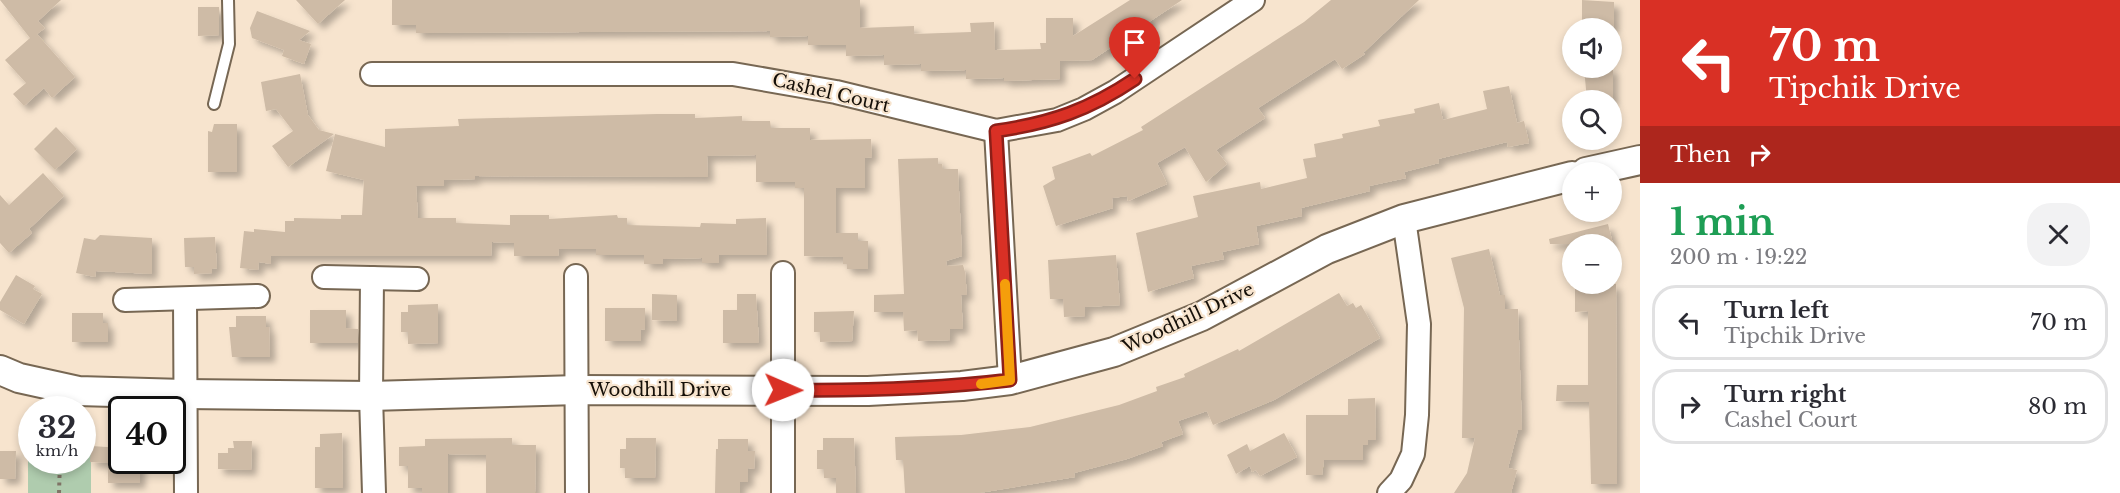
<!DOCTYPE html>
<html lang="en">
<head>
<meta charset="utf-8">
<style>
	:root { --surface:#fff; --page:#f2f2f3; --text:#2b2b33; --muted:#7c7c81; --line:#e1e1e2 }
	body { margin:0; font-family:"Libre Baskerville",serif; background:var(--page); color:var(--text); height:100vh; display:flex; flex-direction:column; font-size:22px; white-space:nowrap }
	* { box-sizing:border-box; margin:0 }
	p { font-size:20px; color:var(--muted) }
	.icon { flex:none; width:33px; height:33px; fill:none; stroke:currentColor; stroke-width:2; stroke-linecap:round; stroke-linejoin:round }
	.map { position:relative; flex:1; overflow:hidden }
	.details { display:flex; flex-direction:column; background:var(--surface); width:480px }
	.details>* { flex:none }
	.top-card { background:#d93025; color:#fff; overflow:hidden }
	.controls { position:absolute; left:1562px; top:18px; display:grid; gap:12px }
	.controls a { display:grid; place-items:center; width:60px; height:60px; border-radius:50%; background:var(--surface); box-shadow:0 3px 9px #0003; font-size:30px }
	.speed { position:absolute; left:18px; top:396px; display:flex; gap:12px; font-size:30px; font-weight:700; text-align:center }
	.speed>* { display:grid; place-content:center; width:78px; height:78px; border-radius:50%; background:var(--surface); box-shadow:0 3px 9px #0003; line-height:1 }
	.speed small { font-size:15px; font-weight:400 }
	.speed .limit { border:3px solid #111; border-radius:9px; background:#fff; color:#111 }
	.pin { position:absolute; display:grid; place-items:center; width:51px; height:51px; color:#fff; margin:-62px -26px; border-radius:50% 50% 50% 0; rotate:-45deg; box-shadow:0 0 6px #0007 }
	.pin .icon { rotate:45deg }
	.me { position:absolute; width:66px; margin:-33px; rotate:91deg; stroke-linejoin:round; filter:drop-shadow(0 0 4px #0008) }
	.turn { display:flex; align-items:center; gap:21px; height:126px; padding:0 30px; font-size:27px }
	.turn .icon { width:78px; height:78px; stroke-width:2.5 }
	.turn b { display:block; font-size:42px; line-height:51px }
	.then { display:flex; align-items:center; height:57px; padding:0 30px; background:#0003; gap:12px; font-size:22px }
	.round { display:grid; place-items:center; flex:none; width:63px; height:63px; border-radius:24px; background:var(--page) }
	.headline { display:flex; align-items:center; justify-content:space-between; height:102px; padding:0 30px }
	h1 { font-size:36px; font-weight:700; line-height:45px; color:#1e9e55 }
	ul { padding:0; list-style:none }
	li { display:flex; align-items:center; gap:18px; height:75px; margin:0 12px 9px; padding:0 18px; border:3px solid var(--line); border-radius:24px }
	li div { flex:1 }
	li b { display:block; font-size:22px }
	li em { font-style:normal }
	main { display:flex; flex:1; min-height:0 }
	.map>svg:first-child { display:block }
	.green { fill:#afccae }
	.building { fill:#cebba6; filter:url(#shadow) }
	.lines { fill:none; stroke-linecap:round; stroke-linejoin:round }
	.service-casing { stroke:#776753; stroke-width:14 }
	.minor-casing { stroke:#776753; stroke-width:26 }
	.tertiary-casing { stroke:#776753; stroke-width:32 }
	.path { stroke:#807466; stroke-width:4; stroke-dasharray:3 4.5; stroke-linecap:butt }
	.service { stroke:#fff; stroke-width:10 }
	.minor { stroke:#fff; stroke-width:22 }
	.tertiary { stroke:#fff; stroke-width:28 }
	.route-casing { stroke:#8d1f18; stroke-width:15 }
	.route { stroke:#d93025; stroke-width:10 }
	.slow { stroke:#f59e0b; stroke-width:10 }
	.labels { text-anchor:middle; dominant-baseline:central; stroke-width:4.5; stroke-linejoin:round; paint-order:stroke }
	.street-label { font-size:18px; fill:#150f08; stroke:#f7e4ce }
</style>
</head>
<body>
<main>
<div class="map">
<svg width="1640" height="493" viewBox="0 0 1640 493">
	<defs>
		<filter id="shadow"><feDropShadow dx="5.5" dy="5.5" stdDeviation="3" flood-color="#0004"/></filter>
	</defs>
	<rect width="100%" height="100%" fill="#f7e4ce"/>
	<polygon class="green" points="28,410 31,411 32,460 82,460 83,422 91,422 91,493 28,493"/>
	<g class="building">
		<polygon points="0,0 61,0 38,21 45,28 37,34 75,77 52,98 44,88 24,106 13,94 26,83 5,60 30,38"/>
		<polygon points="296,0 345,0 318,24"/>
		<polygon points="392,0 860,0 860,28 914,26 914,34 971,32 970,23 994,22 995,50 1041,49 1040,43 1046,43 1046,18 1073,18 1073,36 1130,0 1182,0 1092,60 1060,61 1060,79 1004,81 1004,78 966,79 966,70 921,71 921,64 884,65 884,55 846,56 846,45 808,45 808,36 770,37 770,31 416,33 416,25 392,25"/>
		<polygon points="1331,0 1419,0 1363,53 1365,54 1342,69 1335,59 1258,108 1265,118 1216,150 1227,164 1206,182 1185,147 1157,163 1167,184 1128,201 1127,196 1112,198 1113,208 1056,226 1043,186 1055,179 1052,167 1090,153 1092,156 1143,130 1141,127 1304,22"/>
		<polygon points="1582,0 1614,2 1614,25 1612,28 1582,28"/>
		<polygon points="198,7 219,7 219,35 198,36"/>
		<polygon points="257,11 310,31 299,40 311,44 304,64 282,56 284,50 252,38 250,28"/>
		<polygon points="1584,68 1613,68 1613,100 1587,100"/>
		<polygon points="300,74 308,115 319,130 334,134 288,167 272,146 293,131 276,109 266,111 261,82"/>
		<polygon points="1509,86 1517,123 1524,121 1529,143 1508,147 1507,142 1438,159 1439,163 1404,172 1406,178 1369,186 1370,191 1301,208 1302,216 1256,226 1259,244 1222,252 1224,259 1191,266 1194,278 1148,292 1136,233 1198,217 1193,196 1260,182 1261,189 1307,178 1303,159 1316,157 1314,144 1343,138 1342,134 1380,126 1378,120 1415,113 1414,109 1439,103 1443,120 1487,109 1483,91"/>
		<polygon points="657,114 695,114 695,118 742,116 742,121 770,121 771,128 810,128 810,140 871,139 872,157 865,158 865,188 836,188 836,233 858,233 858,241 868,241 868,269 847,269 847,264 843,264 843,257 804,256 804,188 795,188 795,182 756,182 756,155 707,156 708,177 475,176 475,179 444,180 444,186 416,186 418,218 456,218 456,223 510,225 510,215 549,215 549,219 617,215 618,218 627,218 627,225 700,227 701,223 736,224 736,219 766,218 767,255 719,255 719,263 702,263 702,258 663,259 663,264 644,264 644,255 596,255 596,249 559,249 558,256 514,256 514,243 492,242 491,256 271,256 271,264 259,262 258,270 240,268 244,231 254,232 254,229 285,232 285,221 294,221 294,218 341,219 341,215 362,215 364,180 326,171 335,134 385,147 385,129 459,126 458,119"/>
		<polygon points="214,124 237,124 237,172 208,172 208,131 212,132"/>
		<polygon points="56,127 77,149 55,170 34,149"/>
		<polygon points="938,158 938,164 942,164 943,169 958,169 962,256 946,261 947,266 963,265 965,272 967,295 961,295 963,329 950,329 950,340 918,341 917,330 904,331 903,312 874,312 874,295 904,294 898,159"/>
		<polygon points="43,173 64,196 29,229 32,233 9,253 0,243 0,195 9,205"/>
		<polygon points="1608,224 1613,244 1550,244 1549,239"/>
		<polygon points="100,235 152,238 152,274 96,271 95,277 76,273 84,238 95,240"/>
		<polygon points="215,237 217,268 212,269 212,273 194,274 194,267 185,267 184,238"/>
		<polygon points="1489,249 1500,295 1505,295 1505,309 1518,309 1522,430 1518,430 1508,468 1517,470 1511,493 1454,493 1467,473 1475,438 1462,438 1464,308 1451,258"/>
		<polygon points="1116,255 1120,305 1085,307 1085,316 1064,317 1063,299 1050,299 1048,260"/>
		<polygon points="16,275 35,286 33,289 42,294 24,324 0,310 0,302"/>
		<polygon points="1575,284 1616,284 1617,484 1591,484 1589,402 1556,401 1557,385 1588,385 1588,311 1575,312"/>
		<polygon points="1339,293 1347,306 1353,303 1356,308 1361,305 1380,338 1274,400 1213,425 1207,411 1178,421 1183,434 1161,442 1163,446 1127,459 1074,473 1075,477 979,493 905,493 903,460 896,460 895,437 961,435 1030,427 1119,405 1157,391 1156,387 1185,377 1184,374 1238,349 1239,351"/>
		<polygon points="652,294 677,295 677,321 652,320"/>
		<polygon points="737,294 756,294 759,343 723,343 723,310 737,310"/>
		<polygon points="438,304 438,343 408,344 408,332 401,332 401,312 408,312 408,305"/>
		<polygon points="605,308 645,308 645,330 641,329 641,341 605,341"/>
		<polygon points="310,310 346,310 346,328 358,329 358,343 310,343"/>
		<polygon points="854,311 852,341 820,342 820,332 814,332 814,312"/>
		<polygon points="72,313 103,313 103,323 108,323 108,342 72,342"/>
		<polygon points="236,316 266,316 266,327 269,327 270,357 232,357 229,327 236,327"/>
		<polygon points="1375,398 1376,440 1368,440 1368,445 1363,445 1363,460 1324,460 1322,475 1306,475 1306,415 1348,415 1348,399"/>
		<polygon points="342,433 343,488 315,488 315,447 320,447 320,434"/>
		<polygon points="1284,433 1297,457 1260,476 1256,470 1252,472 1250,466 1236,474 1227,455 1247,444 1250,451"/>
		<polygon points="512,438 512,445 536,445 535,493 486,493 486,455 448,454 448,493 422,493 422,488 408,488 408,466 399,466 399,447 425,446 425,439"/>
		<polygon points="626,438 656,438 655,478 625,478 625,468 620,468 620,449 626,449"/>
		<polygon points="823,438 854,438 856,493 836,493 836,478 824,478 824,469 817,469 817,450 823,450"/>
		<polygon points="718,439 748,439 748,451 755,451 754,469 748,468 748,482 740,482 740,493 715,493 716,449 718,449"/>
		<polygon points="233,441 252,441 251,470 218,469 218,453 228,453 228,448 234,448"/>
		<polygon points="91,446 122,448 122,460 140,460 140,483 108,483 108,463 90,462"/>
		<polygon points="0,451 16,451 15,479 0,479"/>
	</g>
	<g class="lines">
		<defs>
			<polyline id="service" points="214,104 229,44 228,0"/>
			<g id="minor">
				<polyline points="372,74 733,74 836,92 996,131 1057,120 1084,109 1115,92 1253,0"/>
				<polyline points="996,131 1010,380"/>
				<polyline points="783,273 783,493"/>
				<polyline points="576,276 577,493"/>
				<polyline points="324,277 417,279"/>
				<polyline points="372,278 371,396 374,493"/>
				<polyline points="185,299 186,493"/>
				<polyline points="125,300 258,296"/>
				<polyline points="1389,493 1401,480 1413,454 1417,415 1419,324 1404,219"/>
			</g>
			<g id="tertiary">
				<polyline points="1586,172 1640,160"/>
				<polyline points="0,370 19,378 78,391 184,394 371,396 578,390 868,391 962,386 1010,380 1114,352 1202,316 1327,249 1404,219 1572,176"/>
			</g>
		</defs>
		<use href="#service" class="service-casing"/>
		<use href="#minor" class="minor-casing"/>
		<use href="#tertiary" class="tertiary-casing"/>
		<polyline class="path" points="59,493 60,460"/>
		<use href="#service" class="service"/>
		<use href="#minor" class="minor"/>
		<use href="#tertiary" class="tertiary"/>
	</g>
	<g class="lines">
		<defs>
			<path id="route" d="M 783,390 C 859,391 934,389 1010,380 L 996,131 C 1051,123 1089,110 1135,79"/>
		</defs>
		<use href="#route" class="route-casing"/>
		<use href="#route" class="route"/>
		<polyline class="slow" points="981,384 1010,380 1005,284"/>
	</g>
	<g class="labels">
		<g class="street-label">
			<text transform="translate(831 93) rotate(13)">Cashel Court</text>
			<text transform="translate(1188 318) rotate(-25)">Woodhill Drive</text>
			<text x="660" y="390">Woodhill Drive</text>
		</g>
	</g>
</svg>
<div class="controls">
<a><svg class="icon" aria-label="sound" viewBox="0 0 24 24"><path d="M4 9h4l5-4v14l-5-4H4zM17 9q2 3 0 6"/></svg></a>
<a><svg class="icon" aria-label="search" viewBox="0 0 24 24"><circle cx="10" cy="10" r="6"/><path d="M15 15l6 6"/></svg></a>
<a>+</a>
<a>−</a>
</div>
<div class="speed"><div>32<small>km/h</small></div><div class="limit">40</div></div>
<div class="pin" style="left:1135px;top:79px;background:#d93025"><svg class="icon" aria-label="arrive" viewBox="0 0 24 24"><path d="M6 21V4h12l-3 4 3 4H6"/></svg></div>
<svg class="me" style="left:783px;top:390px" viewBox="-20 -20 40 40"><circle r="19" fill="#fff"/><path d="M0-13L10 11 0 6-10 11z" fill="#d93025"/></svg>
</div>
<section class="details">
<div class="top-card">
<div class="turn"><svg class="icon" aria-label="left" viewBox="0 0 24 24"><path d="M17 20v-9H6M10 6l-5 5 5 5"/></svg><div><b>70 m</b>Tipchik Drive</div></div>
<div class="then">Then<svg class="icon" aria-label="right" viewBox="0 0 24 24"><path d="M7 20v-9h11M14 6l5 5-5 5"/></svg></div>
</div>
<div class="headline"><div><h1>1 min</h1><p>200 m · 19:22</p></div><a class="round"><svg class="icon" aria-label="close" viewBox="0 0 24 24"><path d="M6 6l12 12M18 6L6 18"/></svg></a></div>
<ul>
<li><svg class="icon" aria-label="left" viewBox="0 0 24 24"><path d="M17 20v-9H6M10 6l-5 5 5 5"/></svg><div><b>Turn left</b><p>Tipchik Drive</p></div><em>70 m</em></li>
<li><svg class="icon" aria-label="right" viewBox="0 0 24 24"><path d="M7 20v-9h11M14 6l5 5-5 5"/></svg><div><b>Turn right</b><p>Cashel Court</p></div><em>80 m</em></li>
</ul>
</section>
</main>
</body>
</html>
